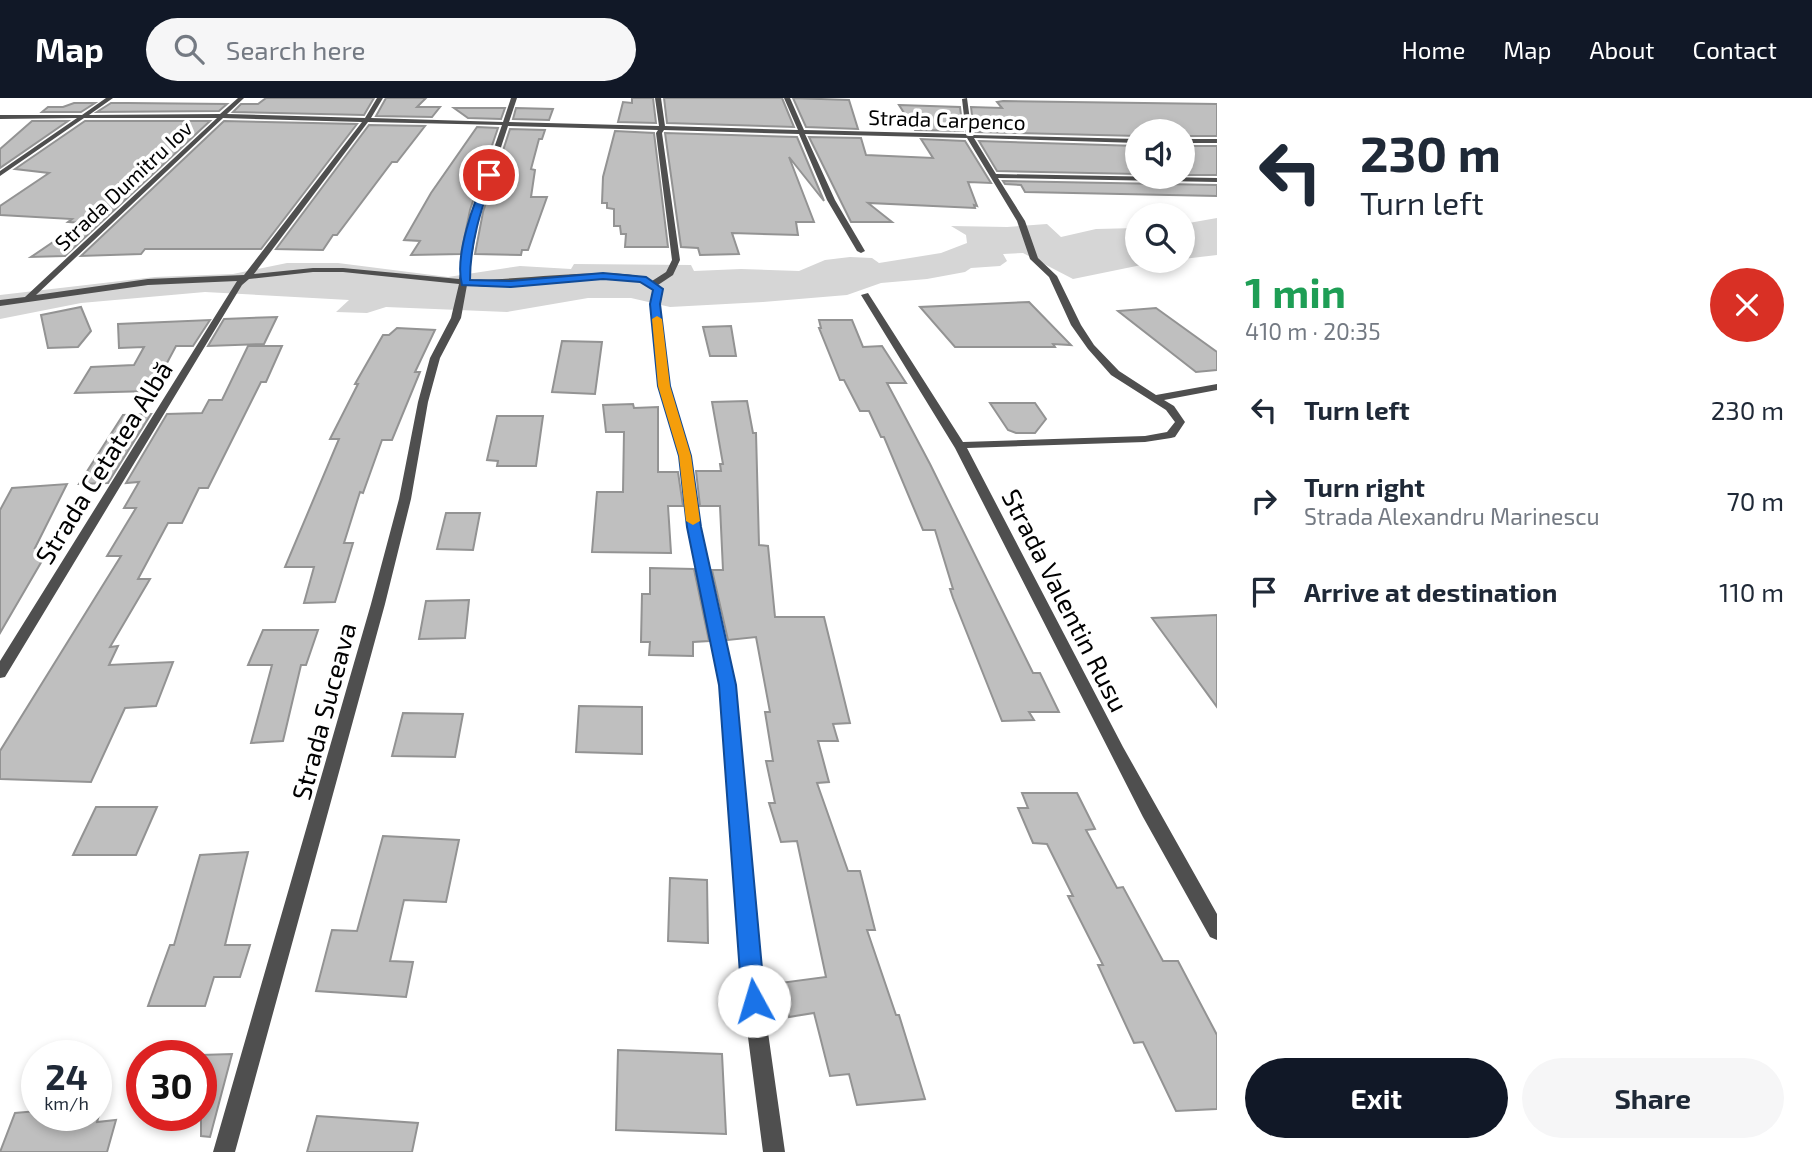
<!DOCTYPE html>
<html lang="en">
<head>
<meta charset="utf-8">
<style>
	:root { --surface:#fff; --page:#f6f6f7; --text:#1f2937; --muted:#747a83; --accent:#111827 }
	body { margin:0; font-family:"Exo 2",sans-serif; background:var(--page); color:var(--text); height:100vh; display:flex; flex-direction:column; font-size:26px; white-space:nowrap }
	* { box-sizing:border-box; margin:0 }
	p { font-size:23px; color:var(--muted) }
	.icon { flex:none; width:38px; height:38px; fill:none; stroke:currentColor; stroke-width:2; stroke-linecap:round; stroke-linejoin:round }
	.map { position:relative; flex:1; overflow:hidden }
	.panel { display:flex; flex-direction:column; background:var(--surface); width:595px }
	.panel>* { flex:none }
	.banner { background:#fff; color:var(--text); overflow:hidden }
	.controls { position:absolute; left:1125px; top:21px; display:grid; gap:14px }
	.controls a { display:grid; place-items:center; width:70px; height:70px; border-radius:50%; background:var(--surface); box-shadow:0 4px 10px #0003; font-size:35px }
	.speed { position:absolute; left:21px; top:942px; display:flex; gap:14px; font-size:35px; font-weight:700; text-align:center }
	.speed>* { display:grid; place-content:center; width:91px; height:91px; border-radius:50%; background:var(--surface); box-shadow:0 4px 10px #0003; line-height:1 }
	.speed small { font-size:18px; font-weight:400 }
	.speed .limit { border:10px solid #d22; background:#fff; color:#111 }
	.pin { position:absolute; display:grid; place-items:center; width:60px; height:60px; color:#fff; margin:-30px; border:4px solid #fff; border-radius:50%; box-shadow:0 2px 7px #0007 }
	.me { position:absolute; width:77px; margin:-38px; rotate:354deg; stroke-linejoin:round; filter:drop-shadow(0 0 5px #0008) }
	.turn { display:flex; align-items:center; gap:24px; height:147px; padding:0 28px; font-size:32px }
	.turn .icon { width:91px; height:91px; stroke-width:2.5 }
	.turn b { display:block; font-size:49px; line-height:60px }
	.round { display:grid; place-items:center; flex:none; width:74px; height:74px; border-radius:37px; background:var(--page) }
	.summary { display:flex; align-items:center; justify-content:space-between; height:119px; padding:0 28px }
	h1 { font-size:42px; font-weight:700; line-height:52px; color:#1e9e55 }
	.primary-button { display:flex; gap:14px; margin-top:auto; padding:14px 28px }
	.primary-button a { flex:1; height:80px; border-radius:42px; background:var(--accent); color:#fff; font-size:28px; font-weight:700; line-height:80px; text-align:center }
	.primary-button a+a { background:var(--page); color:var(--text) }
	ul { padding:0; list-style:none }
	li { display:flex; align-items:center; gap:21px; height:91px; padding:0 28px }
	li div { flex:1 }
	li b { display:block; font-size:26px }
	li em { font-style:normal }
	header { display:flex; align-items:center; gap:42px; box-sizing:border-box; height:98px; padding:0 35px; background:var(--accent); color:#fff }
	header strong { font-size:33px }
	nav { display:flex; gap:38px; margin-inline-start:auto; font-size:24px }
	.search { width:490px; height:63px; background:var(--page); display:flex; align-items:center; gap:18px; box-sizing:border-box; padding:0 24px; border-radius:38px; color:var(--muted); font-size:26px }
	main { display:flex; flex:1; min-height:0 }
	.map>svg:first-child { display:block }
	.green { fill:#d6d6d6 }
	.building { fill:#bfbfbf; stroke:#939393; stroke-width:2 }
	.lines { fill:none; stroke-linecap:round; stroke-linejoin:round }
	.street { fill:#4f4f4f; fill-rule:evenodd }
	.route { fill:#1a73e8; stroke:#114b97; stroke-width:2 }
	.slow { fill:#f59e0b }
	.labels { text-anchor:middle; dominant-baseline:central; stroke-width:7; stroke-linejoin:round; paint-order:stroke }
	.far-street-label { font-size:21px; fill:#000; stroke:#fff }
	.street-label { font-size:26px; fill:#000; stroke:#fff }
</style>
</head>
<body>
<header>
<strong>Map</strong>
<div class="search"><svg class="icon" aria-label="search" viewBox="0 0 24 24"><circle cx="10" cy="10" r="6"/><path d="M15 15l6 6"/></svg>Search here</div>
<nav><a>Home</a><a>Map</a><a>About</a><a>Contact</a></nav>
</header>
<main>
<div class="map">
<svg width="1217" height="1054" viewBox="0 0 1217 1054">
	<rect width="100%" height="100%" fill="#fff"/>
	<g class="green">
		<polygon points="1217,120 1217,157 1183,161 1183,126"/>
		<polygon points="1047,126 1061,139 1096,131 1137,130 1138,163 1161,163 1073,181 1023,155 1003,156 1007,163 1000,168 971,170 965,174 927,181 881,185 847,197 763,204 670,209 631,200 588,200 507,214 386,209 367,215 336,214 349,202 205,194 81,205 0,221 0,197 155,179 233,176 287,165 338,165 448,179 520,168 571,171 574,166 691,167 694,173 741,171 799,173 825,162 850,159 872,160 879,165 941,155 967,145 966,137 951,128 1007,129"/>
	</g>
	<g class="building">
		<polygon points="266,0 374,0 364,17 233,14 241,6 258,6"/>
		<polygon points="386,0 426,0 417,9 440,9 432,19 376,18"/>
		<polygon points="632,0 653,0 656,25 618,24 623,4 632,5"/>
		<polygon points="664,0 782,0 794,29 667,25"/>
		<polygon points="793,0 849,2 858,31 806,29"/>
		<polygon points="1003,3 1217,6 1217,38 1183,38 1183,33 1138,33 1138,38 974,34 971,9 1002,10 997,4"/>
		<polygon points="74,5 95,5 81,14 42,14 48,9 63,9"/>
		<polygon points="111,5 128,5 227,6 219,13 97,14"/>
		<polygon points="899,7 960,9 963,33 915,32"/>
		<polygon points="454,10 505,10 501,21 468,20"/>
		<polygon points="516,10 553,11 549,22 513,21"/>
		<polygon points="32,23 68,23 0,70 0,51"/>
		<polygon points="85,23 210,23 65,158 31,159 81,125 68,124 72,121 0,117 0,108 49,75 15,71"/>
		<polygon points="224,23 357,26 261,151 145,151 141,156 81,158"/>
		<polygon points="369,27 425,28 397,64 392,64 337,137 333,137 323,152 276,151"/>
		<polygon points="477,29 498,30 470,112 461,156 411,157 420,143 404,142 431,95"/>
		<polygon points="510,31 545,32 542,41 539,41 531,71 535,72 531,99 547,99 528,152 522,152 521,157 475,156 483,114"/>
		<polygon points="615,33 654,35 668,149 625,149 626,136 621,136 620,128 614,128 614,111 607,110 607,105 602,105 603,79"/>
		<polygon points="665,35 797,39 824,103 789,59 814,124 796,124 798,137 732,135 739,156 700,157 698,150 681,149"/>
		<polygon points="809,39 861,40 866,57 933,60 921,41 965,43 991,85 968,84 977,108 974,107 975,110 868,105 892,124 851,124"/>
		<polygon points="979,43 1138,48 1138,76 997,73"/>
		<rect x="1183" y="48" width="34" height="29"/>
		<polygon points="1003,83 1217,87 1217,98 1025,94 1021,87 1005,86"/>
		<polygon points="1029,204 1071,247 1053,246 1055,249 955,249 920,209"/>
		<polygon points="81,209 91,233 78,249 48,250 41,217"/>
		<polygon points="1156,210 1217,254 1217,272 1196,274 1118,213"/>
		<polygon points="277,219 264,246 208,248 224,221"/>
		<polygon points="210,222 193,248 176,248 152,293 75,295 91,269 134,267 144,249 119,250 118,226"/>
		<polygon points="819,222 852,222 863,249 882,248 906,285 887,285 930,366 1033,575 1040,575 1059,614 1029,614 1034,622 1002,623 953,500 950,491 953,491 935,432 923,432 884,339 881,339 869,313 860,313 844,282 840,282 819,230 821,230"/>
		<polygon points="731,228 736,258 710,258 703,229"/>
		<polygon points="397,230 435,232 415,274 420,274 392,342 382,342 363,395 360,394 344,445 353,445 335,504 304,505 314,469 285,469 339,341 330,341 358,286 355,286 383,237 389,237"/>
		<polygon points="562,243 602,244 595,296 552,294"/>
		<polygon points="248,248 282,248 266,284 261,284 208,390 199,390 182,425 168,425 138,481 150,481 110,549 118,548 109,567 173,564 156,608 125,610 91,684 0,681 0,653 121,458 107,458 136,410 124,410 139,384 126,385 167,316 202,315 209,302 222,302"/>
		<polygon points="747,303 753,335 756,335 759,447 768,448 775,519 824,519 850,625 833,626 838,643 818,643 829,684 817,685 848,773 860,773 875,832 867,832 896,917 899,917 925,1001 857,1007 849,976 830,978 814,915 789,919 780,885 826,879 797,743 781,744 769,705 775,705 766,663 773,663 765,614 770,614 756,539 728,542 712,472 723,472 720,408 700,408 696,373 721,373 720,366 723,366 712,304"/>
		<polygon points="990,305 1035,305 1046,321 1035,335 1016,335 1008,332"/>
		<polygon points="633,306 634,310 658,309 658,374 678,374 683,408 668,408 671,455 592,454 597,394 623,394 624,334 606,334 603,307"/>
		<polygon points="151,316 108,385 79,386 123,317"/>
		<polygon points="497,318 543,318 536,368 497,368 498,363 487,362"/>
		<polygon points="67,386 35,450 50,449 0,535 0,412 12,390"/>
		<polygon points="446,415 480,415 473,452 437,451"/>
		<polygon points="650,470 694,471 709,543 693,544 693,558 649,557 650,544 641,544 642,496 650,496"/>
		<polygon points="469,502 465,540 419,541 426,503"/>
		<polygon points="1217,517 1217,609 1152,520"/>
		<polygon points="263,532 318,532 306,567 301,567 283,643 251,645 272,567 248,567"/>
		<polygon points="579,608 642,609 642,656 576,654"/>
		<polygon points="403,615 463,616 455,659 392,658"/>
		<polygon points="1022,695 1077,695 1095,731 1086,732 1117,790 1123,789 1163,863 1178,863 1217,937 1217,1011 1176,1013 1143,944 1134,945 1098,867 1103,867 1068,798 1073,798 1047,746 1033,745 1018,710 1028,710"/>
		<polygon points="96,709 157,709 136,757 73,757"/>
		<polygon points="383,738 459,742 446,804 404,802 390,863 413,864 406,899 316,893 332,832 357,833"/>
		<polygon points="248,754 225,847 250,847 240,879 214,879 205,908 148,908 170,847 174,847 200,757"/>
		<polygon points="670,780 707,782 708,845 668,843"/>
		<polygon points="618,952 722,956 726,1036 616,1032"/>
		<polygon points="232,956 210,1039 201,1038 201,957"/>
		<polygon points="37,1013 37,1017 99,1017 97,1024 116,1022 107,1054 0,1054 15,1015"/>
		<polygon points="317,1018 418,1025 412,1054 307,1054"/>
	</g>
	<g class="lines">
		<g class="street">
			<path d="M 106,0 L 113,0 L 89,17 L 220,16 L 238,0 L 244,0 L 227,16 L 365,20 L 377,0 L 383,0 L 371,20 L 503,24 L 511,0 L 517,0 L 509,24 L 659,28 L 655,0 L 661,0 L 665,28 L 798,32 L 784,0 L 790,0 L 804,32 L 966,36 L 962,1 L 967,0 L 972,37 L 1138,41 L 1138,45 L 974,40 L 996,76 L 1217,80 L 1217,84 L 998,80 L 1025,123 L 1038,160 L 1057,178 L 1081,227 L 1094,247 L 1119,273 L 1156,297 L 1217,286 L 1217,292 L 1164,302 L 1174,308 L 1185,324 L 1175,339 L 1171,340 L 1145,344 L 967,350 L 1123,649 L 1217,816 L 1217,842 L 1210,839 L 1143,719 L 955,350 L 861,197 L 868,195 L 963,344 L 1145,338 L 1167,334 L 1175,324 L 1166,312 L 1111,277 L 1088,251 L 1071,227 L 1049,179 L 1030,161 L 1017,123 L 967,40 L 805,36 L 835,102 L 865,153 L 861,155 L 857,153 L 827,102 L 799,36 L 664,32 L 662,35 L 680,162 L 673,177 L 658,187 L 662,191 L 659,206 L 669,288 L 691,358 L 700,429 L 735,587 L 760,878 L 785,1054 L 763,1054 L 740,878 L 721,587 L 688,429 L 679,358 L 659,288 L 651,206 L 654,192 L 641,183 L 603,181 L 488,189 L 467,187 L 461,220 L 440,260 L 428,304 L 411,401 L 385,506 L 235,1054 L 213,1054 L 371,506 L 399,401 L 418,304 L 430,260 L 451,220 L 459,186 L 343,174 L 313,174 L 249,181 L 242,187 L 5,579 L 0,580 L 0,563 L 237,183 L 148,187 L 0,208 L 0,202 L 25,199 L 217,20 L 84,20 L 0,78 L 0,73 L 77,20 L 0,21 L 0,17 L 82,17 ZM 223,20 L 362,24 L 244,177 L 148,181 L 36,197 ZM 368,24 L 502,27 L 472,113 L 459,181 L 343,170 L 313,170 L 254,176 ZM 508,28 L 658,32 L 656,35 L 672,162 L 666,174 L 652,183 C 624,165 509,185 468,181 L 480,113 Z"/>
			<rect x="1183" y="41" width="34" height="4"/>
		</g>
	</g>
	<path class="route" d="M 487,76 L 493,77 C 481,112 470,145 470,182 L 511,183 L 603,175 L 646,179 L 663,191 L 660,206 L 670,288 L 691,358 L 701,429 L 736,587 L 765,903 L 762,911 L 754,914 L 745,911 L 742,903 L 719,587 L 687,429 L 679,358 L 658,288 L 650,206 L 653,192 L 640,184 L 603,181 L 511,189 L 462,187 C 454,158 474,103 487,76 Z"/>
	<polygon class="slow" points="657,218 662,221 670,288 691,358 700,423 693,427 686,423 679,358 658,288 652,221"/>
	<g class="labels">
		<g class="far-street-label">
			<text transform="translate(947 21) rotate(2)">Strada Carpenco</text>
			<text transform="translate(123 87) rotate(-43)">Strada Dumitru Iov</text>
		</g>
		<g class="street-label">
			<text transform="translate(103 364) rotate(-58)">Strada Cetatea Albă</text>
			<text transform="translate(1066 502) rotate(63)">Strada Valentin Rusu</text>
			<text transform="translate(323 613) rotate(-75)">Strada Suceava</text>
		</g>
	</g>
</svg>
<div class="controls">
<a><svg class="icon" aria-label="sound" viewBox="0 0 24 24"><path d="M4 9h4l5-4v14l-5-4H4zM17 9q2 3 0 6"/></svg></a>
<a><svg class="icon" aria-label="search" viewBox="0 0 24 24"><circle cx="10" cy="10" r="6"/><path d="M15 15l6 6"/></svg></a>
</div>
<div class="speed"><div>24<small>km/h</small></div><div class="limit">30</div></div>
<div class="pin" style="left:489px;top:77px;background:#d93025"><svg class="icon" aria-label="arrive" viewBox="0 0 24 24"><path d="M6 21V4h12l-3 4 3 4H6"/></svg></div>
<svg class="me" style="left:754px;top:903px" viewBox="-20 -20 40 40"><circle r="19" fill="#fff"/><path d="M0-13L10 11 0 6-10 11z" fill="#1a73e8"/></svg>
</div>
<section class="panel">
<div class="banner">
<div class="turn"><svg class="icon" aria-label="left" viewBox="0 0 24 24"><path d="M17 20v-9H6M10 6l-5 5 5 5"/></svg><div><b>230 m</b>Turn left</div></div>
</div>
<div class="summary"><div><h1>1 min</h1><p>410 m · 20:35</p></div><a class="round" style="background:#d93025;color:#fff"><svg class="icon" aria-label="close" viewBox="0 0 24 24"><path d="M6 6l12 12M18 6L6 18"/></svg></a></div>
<ul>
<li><svg class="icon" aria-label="left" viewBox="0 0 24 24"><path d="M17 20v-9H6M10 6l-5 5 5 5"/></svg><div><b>Turn left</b></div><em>230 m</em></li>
<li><svg class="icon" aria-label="right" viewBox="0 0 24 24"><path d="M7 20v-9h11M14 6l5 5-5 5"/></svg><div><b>Turn right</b><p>Strada Alexandru Marinescu</p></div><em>70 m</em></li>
<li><svg class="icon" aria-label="arrive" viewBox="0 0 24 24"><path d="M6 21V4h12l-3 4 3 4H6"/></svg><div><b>Arrive at destination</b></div><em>110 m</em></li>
</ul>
<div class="primary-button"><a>Exit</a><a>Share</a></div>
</section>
</main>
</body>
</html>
